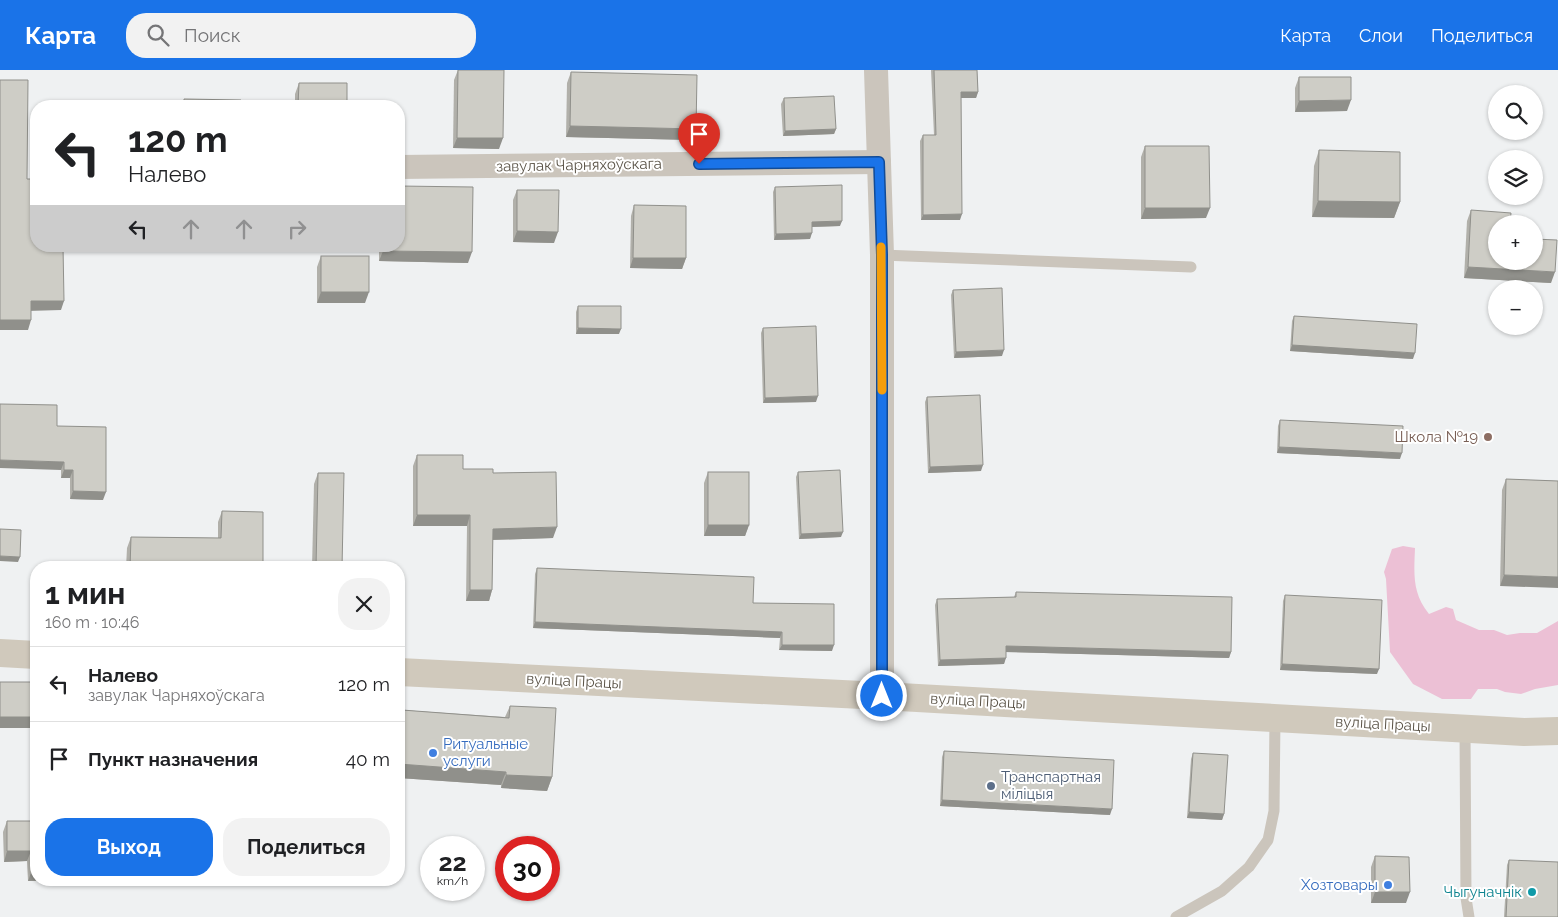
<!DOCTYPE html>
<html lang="ru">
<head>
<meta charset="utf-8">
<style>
	:root { --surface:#fff; --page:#f2f2f2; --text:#202124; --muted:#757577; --line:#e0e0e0; --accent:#1a73e8 }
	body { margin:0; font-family:Raleway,sans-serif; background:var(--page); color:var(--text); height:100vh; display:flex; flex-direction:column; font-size:19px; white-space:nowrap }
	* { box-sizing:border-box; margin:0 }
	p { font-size:16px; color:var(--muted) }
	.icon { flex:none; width:28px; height:28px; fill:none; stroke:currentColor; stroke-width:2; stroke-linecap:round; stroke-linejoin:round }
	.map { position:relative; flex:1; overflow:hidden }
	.side { position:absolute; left:30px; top:491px; width:375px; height:325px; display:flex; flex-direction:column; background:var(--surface); border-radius:20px; box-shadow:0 1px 4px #0004 }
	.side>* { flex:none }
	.guide { position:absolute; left:30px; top:30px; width:375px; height:152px; border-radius:20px; box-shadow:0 1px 4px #0004; background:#fff; color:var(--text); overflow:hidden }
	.controls { position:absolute; left:1488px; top:15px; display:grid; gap:10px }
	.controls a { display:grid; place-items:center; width:55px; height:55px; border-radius:50%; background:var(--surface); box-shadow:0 1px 4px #0004; font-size:25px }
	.speed { position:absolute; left:420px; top:766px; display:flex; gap:10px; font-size:25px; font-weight:700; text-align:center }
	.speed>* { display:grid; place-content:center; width:65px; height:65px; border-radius:50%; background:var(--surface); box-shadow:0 1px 4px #0004; line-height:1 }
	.speed small { font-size:12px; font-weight:400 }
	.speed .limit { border:8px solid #d22; background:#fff; color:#111 }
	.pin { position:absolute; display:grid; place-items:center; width:42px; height:42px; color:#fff; margin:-51px -21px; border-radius:50% 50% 50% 0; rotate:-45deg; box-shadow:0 0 5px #0007 }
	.pin .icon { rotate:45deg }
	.me { position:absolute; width:55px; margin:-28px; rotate:0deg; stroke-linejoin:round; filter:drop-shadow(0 0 4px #0008) }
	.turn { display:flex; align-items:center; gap:18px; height:105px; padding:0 15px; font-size:22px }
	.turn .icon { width:65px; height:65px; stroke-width:2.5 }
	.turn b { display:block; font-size:35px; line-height:42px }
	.lanes { display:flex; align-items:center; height:48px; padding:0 15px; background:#0003; justify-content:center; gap:25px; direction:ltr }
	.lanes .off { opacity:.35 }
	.round { display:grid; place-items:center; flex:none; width:52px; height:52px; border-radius:20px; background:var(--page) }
	.summary { display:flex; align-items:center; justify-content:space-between; height:85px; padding:0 15px }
	h1 { font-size:30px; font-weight:700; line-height:38px }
	.button { display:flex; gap:10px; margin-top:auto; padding:10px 15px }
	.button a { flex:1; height:58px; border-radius:20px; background:var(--accent); color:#fff; font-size:20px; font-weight:700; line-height:58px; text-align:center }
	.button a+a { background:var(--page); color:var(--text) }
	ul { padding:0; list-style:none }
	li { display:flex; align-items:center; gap:15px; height:75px; padding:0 15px; border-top:1px solid var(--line) }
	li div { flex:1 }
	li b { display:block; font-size:19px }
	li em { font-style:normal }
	header { display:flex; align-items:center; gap:30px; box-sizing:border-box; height:70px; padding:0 25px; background:var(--accent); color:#fff }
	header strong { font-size:24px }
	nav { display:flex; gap:28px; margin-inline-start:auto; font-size:18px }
	.search { width:350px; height:45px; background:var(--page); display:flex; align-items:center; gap:12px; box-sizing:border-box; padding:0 18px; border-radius:20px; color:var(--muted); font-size:19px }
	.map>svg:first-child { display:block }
	.green { fill:#ecc0d5 }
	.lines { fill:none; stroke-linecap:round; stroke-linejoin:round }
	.lane { stroke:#cbc5bc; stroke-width:11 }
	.street { stroke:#cbc5bc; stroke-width:24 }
	.secondary { stroke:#d0c9bc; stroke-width:28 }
	.wall { fill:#b1b0aa }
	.shaded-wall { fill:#90908b }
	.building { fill:#cecdc6; stroke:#90908b }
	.route-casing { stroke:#114b97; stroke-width:12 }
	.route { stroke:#1a73e8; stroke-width:9 }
	.slow { stroke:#f59e0b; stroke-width:9 }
	.education-dot { fill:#8d6e63; stroke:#fff; stroke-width:2 }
	.shop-dot { fill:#3f7fe0; stroke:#fff; stroke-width:2 }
	.service-dot { fill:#5c6f8a; stroke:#fff; stroke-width:2 }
	.culture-dot { fill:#0f9aa8; stroke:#fff; stroke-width:2 }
	.labels { text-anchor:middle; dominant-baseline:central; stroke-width:4; stroke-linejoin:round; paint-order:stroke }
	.street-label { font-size:15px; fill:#5b5448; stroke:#fff }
	.education-label { font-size:15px; fill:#785e54; stroke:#fff; text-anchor:end }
	.shop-label { font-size:15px; fill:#366cbe; stroke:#fff; text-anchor:start }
	.service-label { font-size:15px; fill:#4e5e75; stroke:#fff; text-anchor:start }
	.culture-label { font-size:15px; fill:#0d838f; stroke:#fff; text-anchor:end }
</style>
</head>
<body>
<header>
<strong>Карта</strong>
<div class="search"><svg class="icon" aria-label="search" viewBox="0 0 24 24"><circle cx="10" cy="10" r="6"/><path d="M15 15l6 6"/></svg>Поиск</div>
<nav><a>Карта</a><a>Слои</a><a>Поделиться</a></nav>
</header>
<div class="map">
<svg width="1558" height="847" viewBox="0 0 1558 847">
	<rect width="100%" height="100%" fill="#eff1f2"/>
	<path class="green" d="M 1403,476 L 1415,478 C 1414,504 1412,523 1429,544 L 1446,537 L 1453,539 L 1456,550 L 1479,560 L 1494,560 L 1507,565 L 1520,563 L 1537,563 L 1558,551 L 1558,615 L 1535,619 L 1521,624 L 1505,622 L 1497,619 L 1478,619 L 1471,629 L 1442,629 L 1413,614 L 1390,582 L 1386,509 L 1384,502 L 1392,479 Z"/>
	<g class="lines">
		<g class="lane">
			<polyline points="882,185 1191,197"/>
			<polyline points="1465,659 1466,828 1469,847"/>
			<polyline points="1176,847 1222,821 1249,797 1268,770 1274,741 1275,648"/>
		</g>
		<g class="street">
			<polyline points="876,0 882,185 882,626"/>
			<polyline points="399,97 879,92"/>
		</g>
		<g class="secondary">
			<polyline points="0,583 36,585"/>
			<polyline points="399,602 882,626 1524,662 1558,661"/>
		</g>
	</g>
	<g class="wall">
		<polygon points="458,0 499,79 453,78 454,10"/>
		<polygon points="931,0 977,0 978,22 976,28 961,28 960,150 921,150 920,71 923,65 934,65"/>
		<polygon points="571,2 692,70 566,67 567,13"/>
		<polygon points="1299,7 1347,41 1295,42 1295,18"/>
		<polygon points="299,13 347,36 295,36 295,24"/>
		<polygon points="784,28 836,59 834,64 783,66 781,34"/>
		<polygon points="1145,76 1206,148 1141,149 1141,87"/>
		<polygon points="1319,80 1400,132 1394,148 1312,147 1314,96"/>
		<polygon points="775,117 840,156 812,157 810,169 774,170 773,122"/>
		<polygon points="517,120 554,173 513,172 513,130"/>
		<polygon points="634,135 686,188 682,199 630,198 631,146"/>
		<polygon points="1471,140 1496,154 1551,213 1464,208 1467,151"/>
		<polygon points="379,176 399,176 468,193 379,191"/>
		<polygon points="321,186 365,233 317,233 317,197"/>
		<polygon points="953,220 1002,286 954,288 951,225"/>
		<polygon points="578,236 619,264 576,264 576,242"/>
		<polygon points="1294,246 1413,289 1290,281 1292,251"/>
		<polygon points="763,258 816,332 763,333 761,263"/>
		<polygon points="927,327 981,401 928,403 925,332"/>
		<polygon points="1280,350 1400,389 1277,383 1278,356"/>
		<polygon points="57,356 103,430 70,429 70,408 61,408 61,400"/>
		<polygon points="417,385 463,399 493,403 553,468 493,470 492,520 489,531 466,531 467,456 413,456 413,396"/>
		<polygon points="708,402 749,455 745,466 704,466 704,413"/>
		<polygon points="798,402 841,467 799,469 796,407"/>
		<polygon points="318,403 342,498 312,498 314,414"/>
		<polygon points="1506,409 1558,411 1500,516 1502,420"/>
		<polygon points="222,441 263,498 126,498 127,478 131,467 218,468 218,452"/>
		<polygon points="537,498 753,533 832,581 779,580 780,568 533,558 535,504"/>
		<polygon points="1016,522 1231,582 1229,588 1006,582 1004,594 938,596 935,535 937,529 1014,527"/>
		<polygon points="1285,525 1377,604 1280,600 1283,531"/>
		<polygon points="510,636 552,707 547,721 501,718 501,715 399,708 399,650 402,640 505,647"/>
		<polygon points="944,681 1110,745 940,736 942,687"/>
		<polygon points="1193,683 1224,744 1222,750 1187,748 1191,689"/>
		<polygon points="7,751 36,751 36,810 66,810 28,811 27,791 4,792 3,762"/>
		<polygon points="1375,786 1406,833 1371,833 1371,797"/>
		<polygon points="1509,790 1558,847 1504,847 1507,795"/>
	</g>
	<g class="shaded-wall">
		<polygon points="961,22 978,22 976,28 959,28"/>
		<polygon points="1351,30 1347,41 1295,42 1299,31"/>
		<polygon points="570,56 696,59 692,70 566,67"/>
		<polygon points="836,59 834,64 783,66 785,61"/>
		<polygon points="457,68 503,68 499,79 453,78"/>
		<polygon points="1318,131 1400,132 1394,148 1312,147"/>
		<polygon points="1145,138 1210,138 1206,148 1141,149"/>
		<polygon points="962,144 960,150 921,150 923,145"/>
		<polygon points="842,151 840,156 810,157 812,152"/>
		<polygon points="517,161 558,162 554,173 513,172"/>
		<polygon points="812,163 810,169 774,170 776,164"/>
		<polygon points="383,181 472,182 468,193 379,191"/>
		<polygon points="633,188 686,188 682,199 630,198"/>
		<polygon points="1468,197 1555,202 1551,213 1464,208"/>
		<polygon points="321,222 369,222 365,233 317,233"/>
		<polygon points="31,231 64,231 61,240 27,241"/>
		<polygon points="0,250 31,250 28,260 0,260"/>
		<polygon points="578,258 621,259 619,264 576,264"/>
		<polygon points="1292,275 1415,283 1413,289 1290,281"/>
		<polygon points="1004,280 1002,286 954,288 956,282"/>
		<polygon points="818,326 816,332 763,333 765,328"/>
		<polygon points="1279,377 1402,383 1400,389 1277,383"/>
		<polygon points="0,390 64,392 61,400 0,398"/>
		<polygon points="983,395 981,401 928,403 930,397"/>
		<polygon points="64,400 73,400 70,408 61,408"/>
		<polygon points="73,421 106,422 103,430 70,429"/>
		<polygon points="417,445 470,445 467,456 413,456"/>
		<polygon points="708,455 749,455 745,466 704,466"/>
		<polygon points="557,457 553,468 489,470 493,459"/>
		<polygon points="843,462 841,467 799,469 801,464"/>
		<polygon points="0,486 20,487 18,492 0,491"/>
		<polygon points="1504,505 1558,507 1558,518 1500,516"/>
		<polygon points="470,520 492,520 489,531 466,531"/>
		<polygon points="535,552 782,562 780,568 533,558"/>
		<polygon points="782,575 834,575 832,581 779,580"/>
		<polygon points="1006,576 1231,582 1229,588 1004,582"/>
		<polygon points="1006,588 1004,594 938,596 940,590"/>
		<polygon points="1282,594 1379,599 1377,604 1280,600"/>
		<rect x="0" y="647" width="36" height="11"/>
		<polygon points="399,694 506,702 501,715 399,708"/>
		<polygon points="506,705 552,707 547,721 501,718"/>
		<polygon points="942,730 1112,739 1110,745 940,736"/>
		<polygon points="1189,742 1224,744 1222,750 1187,748"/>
		<polygon points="7,781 31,781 27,791 4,792"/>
		<polygon points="32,800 36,800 36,810 66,810 28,811"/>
		<polygon points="1375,822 1410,822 1406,833 1371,833"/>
	</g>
	<g class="building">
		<polygon points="458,0 504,0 503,68 457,68"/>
		<polygon points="934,0 977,0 978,22 961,22 962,144 923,145 923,65 936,65"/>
		<polygon points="571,2 697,5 696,59 570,56"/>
		<polygon points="1299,7 1351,7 1351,30 1299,31"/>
		<polygon points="0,10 28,10 27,109 36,109 36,176 63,176 64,231 31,231 31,250 0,250"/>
		<polygon points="299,13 347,13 347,36 298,36"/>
		<polygon points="834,26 836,59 785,61 784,28"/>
		<polygon points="184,29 241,30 241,36 184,36"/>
		<polygon points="1145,76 1209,76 1210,138 1145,138"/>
		<polygon points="1319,80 1400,82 1400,132 1318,131"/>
		<polygon points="842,115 842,151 812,152 812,163 776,164 775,117"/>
		<polygon points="399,116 473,117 472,182 383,181 383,176 399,176"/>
		<polygon points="517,120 559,120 558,162 517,161"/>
		<polygon points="634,135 686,136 686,188 633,188"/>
		<polygon points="1471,140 1511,143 1510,154 1496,154 1496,191 1534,191 1534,169 1557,170 1555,202 1468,197"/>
		<rect x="321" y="186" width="48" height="36"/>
		<polygon points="1002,218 1004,280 956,282 953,220"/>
		<polygon points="578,236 621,236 621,259 578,258"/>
		<polygon points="1294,246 1417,254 1415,283 1292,275"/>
		<polygon points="816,256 818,326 765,328 763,258"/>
		<polygon points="980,325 983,395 930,397 927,327"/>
		<polygon points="0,334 57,335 57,356 106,357 106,422 73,421 73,400 64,400 64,392 0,390"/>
		<polygon points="1280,350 1403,356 1402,383 1279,377"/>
		<polygon points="417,385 463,385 463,399 493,399 493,403 556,402 557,457 493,459 492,520 470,520 470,445 417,445"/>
		<polygon points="840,400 843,462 801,464 798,402"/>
		<rect x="708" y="402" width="41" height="53"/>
		<polygon points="318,403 344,403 342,498 316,498"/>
		<polygon points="1506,409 1558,411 1558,507 1504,505"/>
		<polygon points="222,441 263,442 263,498 130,498 131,467 221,468"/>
		<polygon points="0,459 21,460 20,487 0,486"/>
		<polygon points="537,498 754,507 753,533 834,534 834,575 782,575 782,562 535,552"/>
		<polygon points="1016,522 1232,527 1231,582 1006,576 1006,588 940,590 937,529 1016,527"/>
		<polygon points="1285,525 1382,530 1379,599 1282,594"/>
		<rect x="0" y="612" width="36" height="35"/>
		<polygon points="510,636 556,638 552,707 506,705 506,702 399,694 402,640 509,648"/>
		<polygon points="944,681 1114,690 1112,739 942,730"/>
		<polygon points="1193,683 1228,685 1224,744 1189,742"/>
		<polygon points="7,751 36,751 36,800 32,800 31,781 7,781"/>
		<polygon points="1375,786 1409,787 1410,822 1375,822"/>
		<polygon points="1509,790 1558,792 1558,847 1506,847"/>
	</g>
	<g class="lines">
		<defs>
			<polyline id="route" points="699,94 879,92 882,185 882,626"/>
		</defs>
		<use href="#route" class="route-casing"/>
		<use href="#route" class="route"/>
		<polyline class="slow" points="881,177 882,320"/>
	</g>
	<circle class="education-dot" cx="1488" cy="367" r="5"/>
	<g class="shop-dot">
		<circle cx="433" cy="683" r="5"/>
		<circle cx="1388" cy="815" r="5"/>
	</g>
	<circle class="service-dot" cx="991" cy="716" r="5"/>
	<circle class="culture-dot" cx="1532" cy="822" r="5"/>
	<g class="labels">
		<g class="street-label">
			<text transform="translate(579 95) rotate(-1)">завулак Чарняхоўскага</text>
			<text transform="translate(574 611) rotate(3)">вуліца Працы</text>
			<text transform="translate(978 631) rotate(3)">вуліца Працы</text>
			<text transform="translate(1383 654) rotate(3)">вуліца Працы</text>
		</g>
		<g class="education-label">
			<text x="1478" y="367">Школа №19</text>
		</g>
		<g class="shop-label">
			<text x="443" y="674">Ритуальные<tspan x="443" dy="17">услуги</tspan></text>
			<text x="1378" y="815" text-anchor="end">Хозтовары</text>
		</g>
		<g class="service-label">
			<text x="1001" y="707">Транспартная<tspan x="1001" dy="17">міліцыя</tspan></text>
		</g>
		<g class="culture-label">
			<text x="1522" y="822">Чыгуначнік</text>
		</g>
	</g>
</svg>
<div class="controls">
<a><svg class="icon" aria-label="search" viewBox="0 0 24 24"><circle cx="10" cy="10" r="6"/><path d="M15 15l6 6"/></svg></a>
<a><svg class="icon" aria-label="layers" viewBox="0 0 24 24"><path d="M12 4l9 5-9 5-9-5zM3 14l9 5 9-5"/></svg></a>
<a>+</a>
<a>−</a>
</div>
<div class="speed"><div>22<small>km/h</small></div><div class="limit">30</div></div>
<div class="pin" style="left:699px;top:94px;background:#d93025"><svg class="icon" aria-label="arrive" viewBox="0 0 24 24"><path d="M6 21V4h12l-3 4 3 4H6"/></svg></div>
<svg class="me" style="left:882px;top:626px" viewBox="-20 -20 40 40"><circle r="17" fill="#1a73e8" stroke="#fff" stroke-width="3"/><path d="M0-11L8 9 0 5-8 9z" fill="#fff"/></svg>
<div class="guide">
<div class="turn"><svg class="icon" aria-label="left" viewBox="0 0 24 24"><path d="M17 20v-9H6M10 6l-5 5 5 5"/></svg><div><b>120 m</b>Налево</div></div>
<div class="lanes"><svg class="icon" aria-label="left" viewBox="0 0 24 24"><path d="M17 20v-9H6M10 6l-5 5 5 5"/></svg><svg class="icon off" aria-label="ahead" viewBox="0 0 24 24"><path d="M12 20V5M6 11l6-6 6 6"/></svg><svg class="icon off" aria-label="ahead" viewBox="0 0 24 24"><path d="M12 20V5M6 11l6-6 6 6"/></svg><svg class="icon off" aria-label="right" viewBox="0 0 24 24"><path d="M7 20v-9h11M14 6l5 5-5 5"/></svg></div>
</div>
<section class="side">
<div class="summary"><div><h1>1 мин</h1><p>160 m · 10:46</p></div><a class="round"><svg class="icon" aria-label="close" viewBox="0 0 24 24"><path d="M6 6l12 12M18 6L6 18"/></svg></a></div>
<ul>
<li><svg class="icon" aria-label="left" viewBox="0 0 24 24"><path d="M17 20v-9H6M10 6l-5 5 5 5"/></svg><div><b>Налево</b><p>завулак Чарняхоўскага</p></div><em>120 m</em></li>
<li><svg class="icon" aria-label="arrive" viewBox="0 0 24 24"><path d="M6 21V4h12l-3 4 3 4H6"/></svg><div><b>Пункт назначения</b></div><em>40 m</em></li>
</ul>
<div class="button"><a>Выход</a><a>Поделиться</a></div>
</section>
</div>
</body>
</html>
